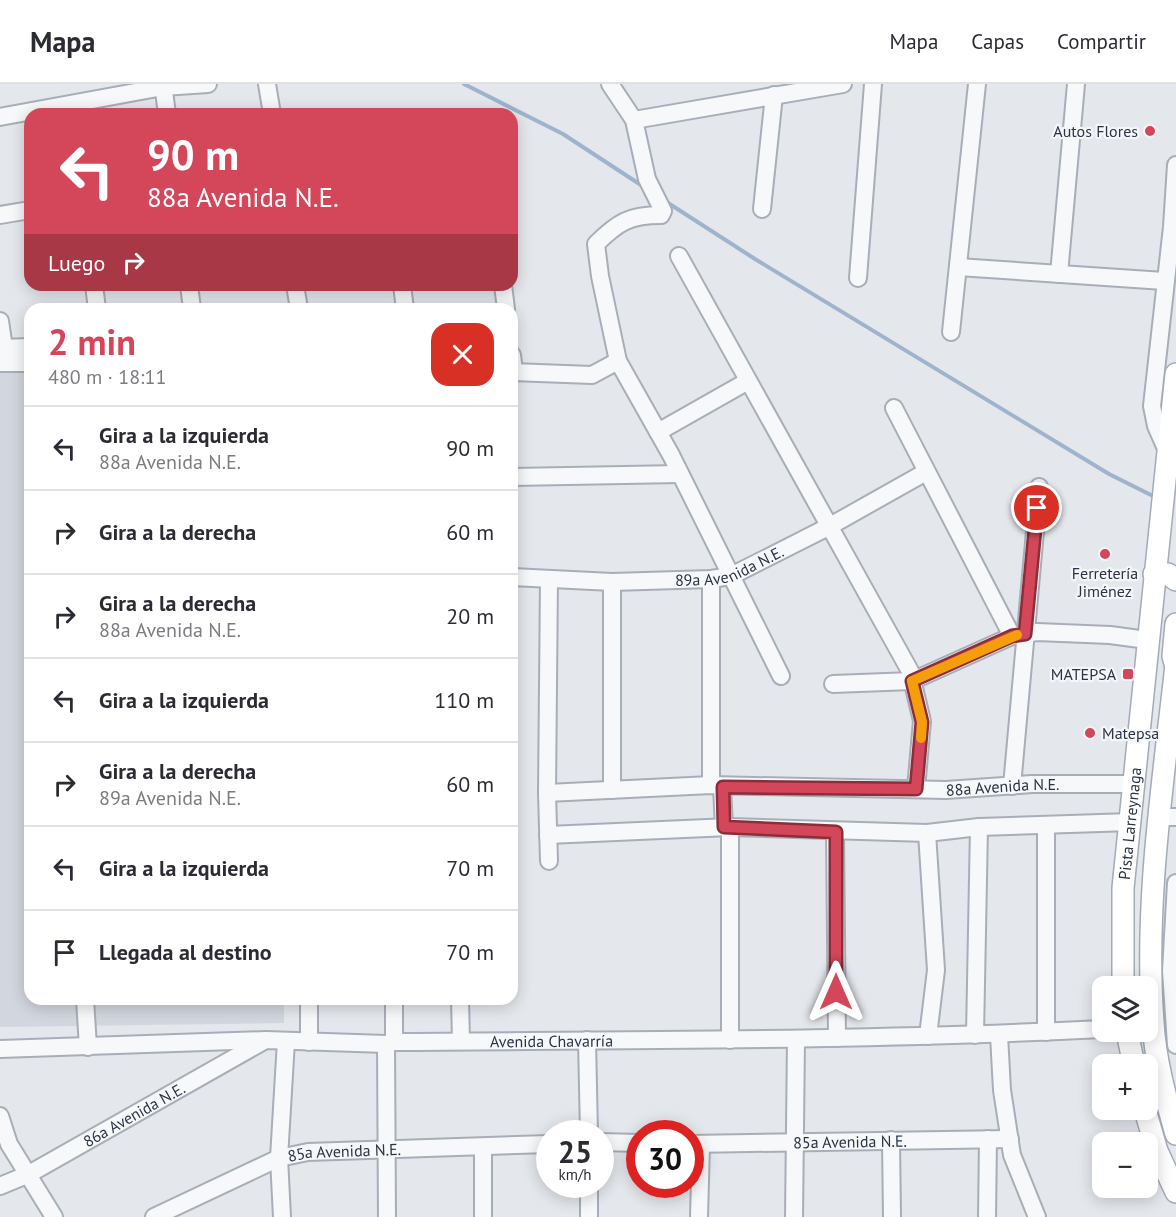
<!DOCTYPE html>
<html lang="es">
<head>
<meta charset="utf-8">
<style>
	:root { --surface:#fff; --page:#f7f7f7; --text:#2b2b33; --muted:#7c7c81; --line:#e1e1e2; --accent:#d44659 }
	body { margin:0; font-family:"PT Sans",sans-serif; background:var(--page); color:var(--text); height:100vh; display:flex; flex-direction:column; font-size:22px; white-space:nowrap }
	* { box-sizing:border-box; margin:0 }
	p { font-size:20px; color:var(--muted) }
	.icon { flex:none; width:33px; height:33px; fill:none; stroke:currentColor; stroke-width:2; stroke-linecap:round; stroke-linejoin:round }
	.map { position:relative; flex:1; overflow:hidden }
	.side { position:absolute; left:24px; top:219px; width:494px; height:702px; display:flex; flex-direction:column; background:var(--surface); border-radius:18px; box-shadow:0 3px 15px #0003 }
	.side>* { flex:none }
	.hud { position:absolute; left:24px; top:24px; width:494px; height:183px; border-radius:18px; box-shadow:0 3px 15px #0003; background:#d44659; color:#fff; overflow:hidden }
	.fabs { position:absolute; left:1092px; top:892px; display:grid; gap:12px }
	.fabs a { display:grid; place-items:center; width:66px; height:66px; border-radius:12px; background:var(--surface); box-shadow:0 3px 15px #0003; font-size:30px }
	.speed { position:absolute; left:536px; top:1036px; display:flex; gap:12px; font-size:30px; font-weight:700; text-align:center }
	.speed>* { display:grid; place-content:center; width:78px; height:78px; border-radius:50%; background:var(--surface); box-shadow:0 3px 15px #0003; line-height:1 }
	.speed small { font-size:15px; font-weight:400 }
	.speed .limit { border:9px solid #d22; background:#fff; color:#111 }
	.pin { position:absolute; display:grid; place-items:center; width:51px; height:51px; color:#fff; margin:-26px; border:3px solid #fff; border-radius:50%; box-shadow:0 2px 6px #0007 }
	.me { position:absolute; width:66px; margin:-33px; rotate:0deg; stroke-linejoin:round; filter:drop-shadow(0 0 4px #0008) }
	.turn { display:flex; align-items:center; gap:21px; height:126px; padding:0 24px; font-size:27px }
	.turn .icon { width:78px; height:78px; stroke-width:2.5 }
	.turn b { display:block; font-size:42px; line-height:51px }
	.then { display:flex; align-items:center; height:57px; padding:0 24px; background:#0003; gap:12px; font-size:22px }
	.round { display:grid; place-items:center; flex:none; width:63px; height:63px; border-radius:18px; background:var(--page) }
	.head { display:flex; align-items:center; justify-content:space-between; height:102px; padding:0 24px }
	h1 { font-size:36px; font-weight:800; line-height:45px; color:var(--accent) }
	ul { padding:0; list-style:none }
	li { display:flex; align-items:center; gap:18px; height:84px; padding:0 24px; border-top:2px solid var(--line) }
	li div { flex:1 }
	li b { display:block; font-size:22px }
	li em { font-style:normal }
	header { display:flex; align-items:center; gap:36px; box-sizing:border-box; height:84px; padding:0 30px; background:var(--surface); border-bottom:2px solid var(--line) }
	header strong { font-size:28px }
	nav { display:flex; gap:33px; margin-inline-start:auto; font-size:21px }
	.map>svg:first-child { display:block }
	.built { fill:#d2d6de }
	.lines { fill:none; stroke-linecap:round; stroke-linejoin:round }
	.stream { stroke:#9eb4cd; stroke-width:4 }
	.minor-casing { stroke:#a8aeb7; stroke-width:20 }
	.major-casing { stroke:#a2abb8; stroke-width:24 }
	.minor { stroke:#f7f8fa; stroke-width:16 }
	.major { stroke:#fff; stroke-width:21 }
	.route-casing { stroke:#8a2e3a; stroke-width:15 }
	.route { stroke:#d44659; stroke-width:10 }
	.slow { stroke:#f59e0b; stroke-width:10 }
	.poi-dot { fill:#d44659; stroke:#f4f6f9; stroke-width:2 }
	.labels { text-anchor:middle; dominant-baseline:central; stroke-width:4.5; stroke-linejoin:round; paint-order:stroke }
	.poi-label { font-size:16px; fill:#2a3445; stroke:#f4f6f9; text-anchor:end }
	.street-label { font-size:16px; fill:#2a3445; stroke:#f4f6f9 }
</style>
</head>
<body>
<header>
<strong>Mapa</strong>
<nav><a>Mapa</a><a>Capas</a><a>Compartir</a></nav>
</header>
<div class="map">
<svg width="1176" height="1133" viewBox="0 0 1176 1133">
	<rect width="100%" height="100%" fill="#e4e7ec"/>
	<polygon class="built" points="30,271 30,915 284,915 284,939 0,943 0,272"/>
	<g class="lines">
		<g class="stream">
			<polyline points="464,0 563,50 644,103"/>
			<polyline points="665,117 755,175 1109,390 1157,414"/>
		</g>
		<defs>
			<g id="minor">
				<polyline points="163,0 167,30"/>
				<polyline points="267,0 272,30"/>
				<path d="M 610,0 L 634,36 L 647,95 L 663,127 L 661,131 C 630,131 618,138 596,160 L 600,192 L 618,277 L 671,371 L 781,592"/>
				<polyline points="0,33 163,3 208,0"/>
				<polyline points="634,36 843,0"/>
				<polyline points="762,125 774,11"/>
				<polyline points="0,131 30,126"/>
				<polyline points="679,172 910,587 922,637 916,705"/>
				<polyline points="958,183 1164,197"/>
				<polyline points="1059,190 1076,0"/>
				<polyline points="858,194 873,0"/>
				<polyline points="94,201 97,225"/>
				<polyline points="189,201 192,225"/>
				<polyline points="295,201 299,225"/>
				<polyline points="402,201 405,225"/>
				<polyline points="503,201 506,225"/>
				<polyline points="0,237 4,264"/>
				<polyline points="951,248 977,0"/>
				<polyline points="0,264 30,263"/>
				<polyline points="512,271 514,288"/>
				<polyline points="0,279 30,279"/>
				<polyline points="512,288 592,291 618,277"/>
				<polyline points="894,324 1012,552"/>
				<polyline points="658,348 748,297"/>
				<polyline points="1168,369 1156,342 1152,322 1172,143 1176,81"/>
				<polyline points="512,393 680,390"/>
				<path id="s1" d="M 512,493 L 612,498 L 711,495 L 731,492 L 830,442 L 926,388"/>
				<polyline points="711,495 711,701"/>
				<polyline points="833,600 912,597 1012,552 1037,548 1110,551 1147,556"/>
				<polyline points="1012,702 1039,403"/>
				<polyline points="722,703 724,743"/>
				<polyline points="612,706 612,498"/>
				<path id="s2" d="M 547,709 L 711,701 L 946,706 L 1032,700 L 1135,700"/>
				<polyline points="1160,733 1176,733"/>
				<polyline points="730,743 730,956"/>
				<polyline points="1046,743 1046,948"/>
				<polyline points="835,748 837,954"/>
				<polyline points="927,749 936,886 928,952"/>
				<polyline points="548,751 730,743 927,749 979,743 1131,738"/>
				<polyline points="549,777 547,709 549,495"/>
				<polyline points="1176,799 1171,887 1176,961"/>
				<polyline points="85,915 88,963"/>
				<polyline points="460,915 461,957"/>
				<polyline points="975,951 979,743"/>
				<polyline points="999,951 1002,1006 1012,1071 1037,1133"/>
				<polyline points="587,956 589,1050"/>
				<polyline points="309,958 309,915"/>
				<polyline points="394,958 394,915"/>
				<polyline points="386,960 387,1133"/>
				<path id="s3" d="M 0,965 L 266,956 L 386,960 L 394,958 C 630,956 866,957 1102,945"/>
				<polyline points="0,1032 9,1060 54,1133"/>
				<polyline points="891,1056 892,1133"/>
				<polyline points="600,1058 639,1059"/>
				<path id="s4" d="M 690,1060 L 1010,1055"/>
				<polyline points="483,1063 483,1133"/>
				<path id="s5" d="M 0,1102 L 29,1090 L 262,958"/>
				<path id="s6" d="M 154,1133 L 279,1074 L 308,1068 L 549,1060"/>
				<polyline points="282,1133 279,1074 286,957"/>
				<polyline points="589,1133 589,1101"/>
				<polyline points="699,1133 701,1060"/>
				<polyline points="794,1133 796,955"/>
				<polyline points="987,1133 988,1055"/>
			</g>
			<g id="major">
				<polyline points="1154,490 1168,490 1176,496"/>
				<path d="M 1176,581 C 1163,699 1144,821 1153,939 C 1155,975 1166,1015 1176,1050"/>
				<polyline points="1176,583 1173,572 1176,540"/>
				<path id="s7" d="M 1123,903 L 1123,804 L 1176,290"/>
				<polyline points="1127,948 1134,981"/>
				<polyline points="1145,1026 1157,1067 1176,1108"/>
			</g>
		</defs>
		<use href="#minor" class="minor-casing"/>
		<use href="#major" class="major-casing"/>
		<use href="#minor" class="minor"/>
		<use href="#major" class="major"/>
	</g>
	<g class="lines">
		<defs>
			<polyline id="route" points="836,908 836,748 724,743 723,703 916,705 922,638 912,597 1012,552 1025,550 1037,424"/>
		</defs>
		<use href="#route" class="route-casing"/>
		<use href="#route" class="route"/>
		<polyline class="slow" points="921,654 922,638 912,597 1017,551"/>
	</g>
	<g class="poi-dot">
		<circle cx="1150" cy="47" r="6"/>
		<circle cx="1105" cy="470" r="6"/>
		<rect x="1122" y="584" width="12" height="12" rx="3"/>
		<circle cx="1090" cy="649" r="6"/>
	</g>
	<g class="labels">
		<g class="poi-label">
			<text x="1138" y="47">Autos Flores</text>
			<text x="1105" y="489" text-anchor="middle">Ferretería<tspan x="1105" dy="18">Jiménez</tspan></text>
			<text x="1116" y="590">MATEPSA</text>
			<text x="1102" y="649" text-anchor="start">Matepsa</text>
		</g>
		<g class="street-label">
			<text stroke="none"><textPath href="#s1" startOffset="220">89a Avenida N.E.</textPath></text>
			<text stroke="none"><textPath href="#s2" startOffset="456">88a Avenida N.E.</textPath></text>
			<text stroke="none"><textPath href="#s7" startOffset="164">Pista Larreynaga</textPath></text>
			<text stroke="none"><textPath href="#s3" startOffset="552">Avenida Chavarría</textPath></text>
			<text stroke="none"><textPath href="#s5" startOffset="152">86a Avenida N.E.</textPath></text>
			<text stroke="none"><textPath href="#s4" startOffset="160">85a Avenida N.E.</textPath></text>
			<text stroke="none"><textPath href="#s6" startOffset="204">85a Avenida N.E.</textPath></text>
		</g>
	</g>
</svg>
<div class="fabs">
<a><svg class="icon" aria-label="layers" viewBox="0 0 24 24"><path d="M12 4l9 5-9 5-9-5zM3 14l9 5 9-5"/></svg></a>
<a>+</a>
<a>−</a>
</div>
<div class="speed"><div>25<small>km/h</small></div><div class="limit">30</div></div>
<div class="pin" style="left:1037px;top:424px;background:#d93025"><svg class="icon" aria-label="arrive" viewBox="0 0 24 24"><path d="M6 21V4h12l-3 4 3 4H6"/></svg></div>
<svg class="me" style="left:836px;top:908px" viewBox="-20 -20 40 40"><path d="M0-17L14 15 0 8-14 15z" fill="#d44659" stroke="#fff" stroke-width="4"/></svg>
<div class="hud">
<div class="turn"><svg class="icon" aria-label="left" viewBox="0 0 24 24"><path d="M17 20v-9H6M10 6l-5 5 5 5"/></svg><div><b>90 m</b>88a Avenida N.E.</div></div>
<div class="then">Luego<svg class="icon" aria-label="right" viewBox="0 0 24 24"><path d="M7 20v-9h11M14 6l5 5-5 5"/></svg></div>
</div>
<section class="side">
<div class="head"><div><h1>2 min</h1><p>480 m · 18:11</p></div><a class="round" style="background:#d93025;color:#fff"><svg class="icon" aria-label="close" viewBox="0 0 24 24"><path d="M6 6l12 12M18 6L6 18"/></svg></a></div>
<ul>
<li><svg class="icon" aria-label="left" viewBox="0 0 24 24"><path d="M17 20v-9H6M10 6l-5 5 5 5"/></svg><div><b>Gira a la izquierda</b><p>88a Avenida N.E.</p></div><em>90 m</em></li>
<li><svg class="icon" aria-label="right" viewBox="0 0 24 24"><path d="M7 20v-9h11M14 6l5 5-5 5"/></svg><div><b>Gira a la derecha</b></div><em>60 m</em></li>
<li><svg class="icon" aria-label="right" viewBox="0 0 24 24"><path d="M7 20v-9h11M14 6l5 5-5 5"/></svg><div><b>Gira a la derecha</b><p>88a Avenida N.E.</p></div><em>20 m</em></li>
<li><svg class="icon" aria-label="left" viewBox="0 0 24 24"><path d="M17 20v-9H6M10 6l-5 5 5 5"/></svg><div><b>Gira a la izquierda</b></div><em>110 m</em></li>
<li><svg class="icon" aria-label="right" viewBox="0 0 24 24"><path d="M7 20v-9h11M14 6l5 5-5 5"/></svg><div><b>Gira a la derecha</b><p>89a Avenida N.E.</p></div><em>60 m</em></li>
<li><svg class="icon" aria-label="left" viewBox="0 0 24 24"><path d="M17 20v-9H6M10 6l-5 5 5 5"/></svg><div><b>Gira a la izquierda</b></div><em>70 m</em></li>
<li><svg class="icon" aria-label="arrive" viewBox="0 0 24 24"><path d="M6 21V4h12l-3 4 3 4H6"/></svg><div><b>Llegada al destino</b></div><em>70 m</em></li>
</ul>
</section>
</div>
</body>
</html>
